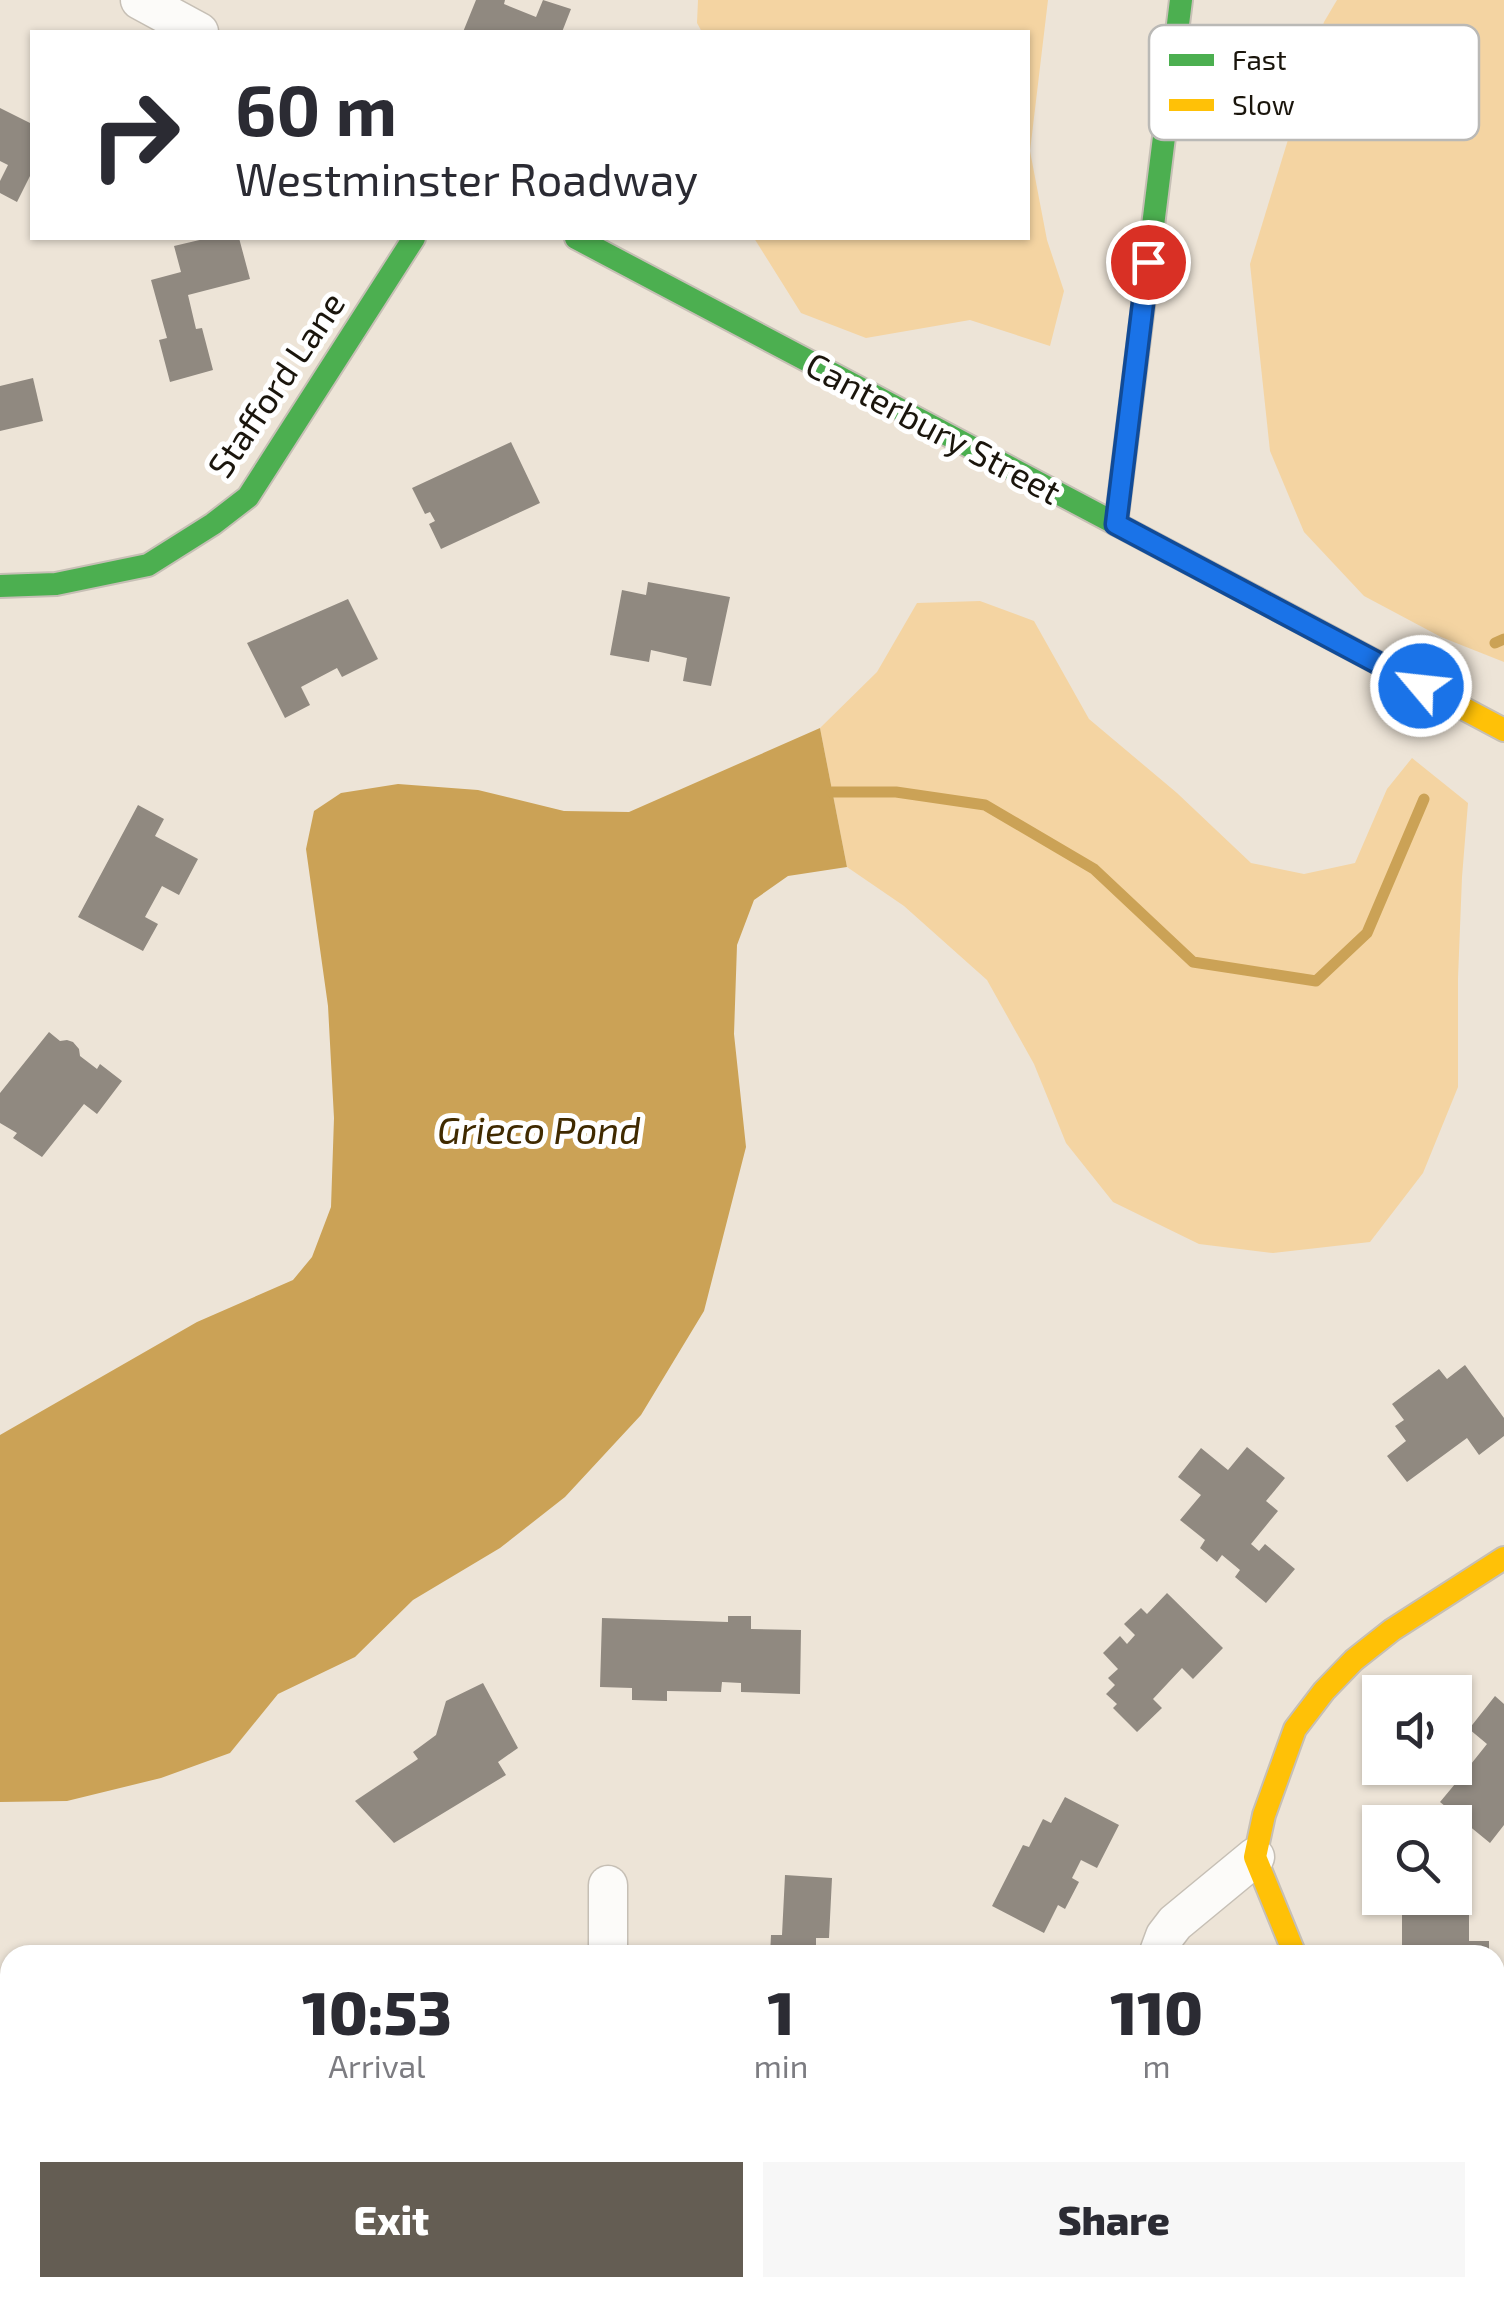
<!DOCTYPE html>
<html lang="en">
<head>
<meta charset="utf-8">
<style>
	:root { --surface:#fff; --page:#f7f7f7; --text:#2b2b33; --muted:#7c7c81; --accent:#645d53 }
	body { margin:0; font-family:"Exo 2",sans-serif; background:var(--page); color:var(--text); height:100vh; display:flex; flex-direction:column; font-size:38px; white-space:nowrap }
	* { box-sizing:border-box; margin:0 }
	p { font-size:32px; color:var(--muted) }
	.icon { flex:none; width:55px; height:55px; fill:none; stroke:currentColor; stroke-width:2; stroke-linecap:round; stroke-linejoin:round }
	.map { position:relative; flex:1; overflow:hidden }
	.side { position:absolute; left:0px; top:1945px; width:1505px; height:352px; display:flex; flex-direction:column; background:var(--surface); border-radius:30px 30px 0 0; box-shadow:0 2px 8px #0004 }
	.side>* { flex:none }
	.guide { position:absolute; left:30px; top:30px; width:1000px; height:210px; border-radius:0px; box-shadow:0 2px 8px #0004; background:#fff; color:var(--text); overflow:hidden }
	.buttons { position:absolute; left:1362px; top:1675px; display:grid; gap:20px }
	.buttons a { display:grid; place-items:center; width:110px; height:110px; border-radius:0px; background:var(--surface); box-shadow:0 2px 8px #0004; font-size:50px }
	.pin { position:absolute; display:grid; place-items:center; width:85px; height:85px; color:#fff; margin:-42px; border:5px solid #fff; border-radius:50%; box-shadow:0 2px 10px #0007 }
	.me { position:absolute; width:110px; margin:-55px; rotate:298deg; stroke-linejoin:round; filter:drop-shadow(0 0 8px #0008) }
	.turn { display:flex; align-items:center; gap:35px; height:210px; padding:0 40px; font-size:45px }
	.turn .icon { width:130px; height:130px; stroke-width:2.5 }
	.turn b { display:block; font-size:70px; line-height:85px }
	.eta { display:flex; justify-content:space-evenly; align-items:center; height:170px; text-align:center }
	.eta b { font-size:60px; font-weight:800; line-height:70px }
	.cta { display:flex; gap:20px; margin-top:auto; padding:20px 40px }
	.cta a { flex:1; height:115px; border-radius:0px; background:var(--accent); color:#fff; font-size:40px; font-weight:800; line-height:115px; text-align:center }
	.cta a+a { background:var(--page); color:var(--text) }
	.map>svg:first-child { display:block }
	.green { fill:#f4d4a2 }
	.water { fill:#cba256 }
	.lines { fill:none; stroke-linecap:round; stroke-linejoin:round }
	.stream { stroke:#cba256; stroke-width:11 }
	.building { fill:#908980 }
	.street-casing { stroke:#c6bfb5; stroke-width:41 }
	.fast-casing { stroke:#c6bfb5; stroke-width:26 }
	.slow-casing { stroke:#c6bfb5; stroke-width:26 }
	.street { stroke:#fcfbf9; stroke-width:38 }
	.fast { stroke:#4caf50; stroke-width:22 }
	.slow { stroke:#ffc107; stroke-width:22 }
	.route-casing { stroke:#114b97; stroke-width:25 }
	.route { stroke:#1a73e8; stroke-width:18 }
	.labels { text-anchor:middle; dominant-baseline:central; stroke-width:10; stroke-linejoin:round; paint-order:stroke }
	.street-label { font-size:35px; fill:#1a150c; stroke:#fff }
	.water-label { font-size:38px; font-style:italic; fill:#402a00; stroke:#fff }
	.key { fill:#fff; stroke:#bab9b6; stroke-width:2.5 }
	.key-label { font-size:28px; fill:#1a150c }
</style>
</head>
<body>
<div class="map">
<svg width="1504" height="2297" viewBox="0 0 1504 2297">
	<rect width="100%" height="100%" fill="#ede4d7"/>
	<g class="green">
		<polygon points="698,0 1048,0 1030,151 1047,240 1064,291 1050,346 970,320 866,338 801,313 754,238 1028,238 1028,32 702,32 697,23"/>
		<polygon points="1337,0 1504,0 1504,662 1441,637 1364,596 1304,532 1270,451 1250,264 1324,22"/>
		<polygon points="980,601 1034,621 1089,719 1177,793 1251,863 1304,874 1355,863 1387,789 1412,758 1468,803 1462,877 1458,978 1458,1087 1423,1173 1370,1242 1273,1253 1199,1244 1113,1202 1066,1143 1034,1064 987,980 904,906 847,867 820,728 877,672 917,603"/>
	</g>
	<polygon class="water" points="820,728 847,867 788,876 754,900 737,945 734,1034 746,1147 704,1311 641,1415 565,1497 500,1548 413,1600 355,1657 278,1694 230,1753 161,1778 67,1801 0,1802 0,1435 197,1322 293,1280 312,1257 331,1207 334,1118 328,1006 306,849 314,811 341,793 398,784 478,790 564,811 629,812"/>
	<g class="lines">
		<g class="stream">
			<polyline points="1495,643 1504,639"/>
			<polyline points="832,792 896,792 985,805 1094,869 1193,962 1316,981 1367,933 1424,799"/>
		</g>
	</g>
	<g class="building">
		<polygon points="476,0 505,0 504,4 536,17 543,0 571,9 562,32 463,32"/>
		<polygon points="0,108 32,124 32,178 30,176 17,202 0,193 0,181 8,165 0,161"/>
		<polygon points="208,238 239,238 250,279 188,295 196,329 202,328 213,370 170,382 159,340 167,338 151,280 181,272 174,246"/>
		<polygon points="33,378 43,421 0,431 0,386"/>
		<polygon points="511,442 540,503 441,549 429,524 435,521 430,512 425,514 412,488"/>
		<polygon points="648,582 730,597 711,686 683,681 687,658 651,650 649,662 610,655 622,590 646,595"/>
		<polygon points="348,599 378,659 342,677 337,668 301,687 310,705 285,718 247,643"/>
		<polygon points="138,805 164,819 155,836 198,859 179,895 162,886 145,917 158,924 143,951 78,917"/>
		<polygon points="49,1032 60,1041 67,1040 73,1042 79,1049 80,1056 97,1069 100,1064 122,1081 97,1114 84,1104 42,1157 13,1138 17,1133 0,1123 0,1093"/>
		<polygon points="1465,1365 1504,1418 1504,1436 1479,1455 1467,1438 1407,1482 1387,1456 1406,1441 1395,1426 1404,1420 1392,1404 1439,1369 1447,1379"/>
		<polygon points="1247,1447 1285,1478 1266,1501 1278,1511 1251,1544 1259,1551 1265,1544 1295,1569 1266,1603 1235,1577 1240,1570 1222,1555 1217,1562 1200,1548 1205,1540 1180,1520 1201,1495 1178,1477 1201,1448 1228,1470"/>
		<polygon points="1167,1593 1223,1648 1193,1679 1182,1668 1153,1699 1162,1708 1137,1732 1113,1708 1117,1704 1106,1694 1115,1685 1108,1678 1118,1669 1103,1653 1120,1636 1127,1644 1135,1635 1124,1624 1141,1608 1147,1614"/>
		<polygon points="728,1616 751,1616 751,1629 801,1630 800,1694 741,1692 741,1683 722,1682 721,1692 667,1691 667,1701 632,1700 632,1688 600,1687 602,1618 728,1622"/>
		<polygon points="483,1683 518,1748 498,1762 506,1775 394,1843 355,1801 418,1759 413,1752 436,1735 446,1701"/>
		<polygon points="1495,1696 1504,1704 1504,1825 1490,1843 1440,1802 1455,1784 1451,1781 1467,1760 1471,1764 1487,1744 1469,1729"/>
		<polygon points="1065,1797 1119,1825 1097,1868 1081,1860 1072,1878 1079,1882 1065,1909 1058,1905 1044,1933 992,1906 1023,1845 1029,1847 1043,1819 1051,1823"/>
		<polygon points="785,1875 832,1878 829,1938 816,1938 816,1955 770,1955 771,1935 782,1935"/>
		<polygon points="1402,1914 1469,1915 1469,1941 1489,1941 1489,1955 1412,1955 1412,1953 1402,1953"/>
		<polygon points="0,2115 2,2115 10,2175 0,2176"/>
	</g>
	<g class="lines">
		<defs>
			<g id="street">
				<polyline points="140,0 199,32"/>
				<polyline points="608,1955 608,1885"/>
				<polyline points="1158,1955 1165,1936 1175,1923 1255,1857"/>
				<polyline points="213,2297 280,2288"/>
			</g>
			<g id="fast">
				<polyline points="576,238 1256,598"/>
				<polyline points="1116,524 1181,0"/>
				<polyline points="0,586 56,584 148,565 213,524 248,497 414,238"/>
			</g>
			<g id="slow">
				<polyline points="1256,598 1504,730"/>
				<polyline points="1295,1955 1255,1857 1264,1815 1295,1729 1324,1691 1354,1660 1392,1630 1504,1558"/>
			</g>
		</defs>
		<use href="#street" class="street-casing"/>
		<use href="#fast" class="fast-casing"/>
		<use href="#slow" class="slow-casing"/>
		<use href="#street" class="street"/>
		<use href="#fast" class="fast"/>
		<use href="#slow" class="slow"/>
	</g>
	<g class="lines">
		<defs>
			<polyline id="route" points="1148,262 1116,524 1421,686"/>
		</defs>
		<use href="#route" class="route-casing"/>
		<use href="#route" class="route"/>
	</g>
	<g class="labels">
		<g class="street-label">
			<text transform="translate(275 384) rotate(-56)">Stafford Lane</text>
			<text transform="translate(934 427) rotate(28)">Canterbury Street</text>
		</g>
		<g class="water-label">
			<text x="539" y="1129">Grieco Pond</text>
		</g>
	</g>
	<rect x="1149" y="25" width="330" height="115" rx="15" class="key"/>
	<rect x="1169" y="54" width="45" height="12" fill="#4caf50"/>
	<rect x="1169" y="99" width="45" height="12" fill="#ffc107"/>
	<g class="key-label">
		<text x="1232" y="70">Fast</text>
		<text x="1232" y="115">Slow</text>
	</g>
</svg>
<div class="buttons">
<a><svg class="icon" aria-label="sound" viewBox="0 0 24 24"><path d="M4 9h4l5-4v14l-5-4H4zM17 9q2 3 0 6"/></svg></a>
<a><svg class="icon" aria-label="search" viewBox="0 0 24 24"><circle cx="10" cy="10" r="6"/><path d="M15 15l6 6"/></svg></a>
</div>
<div class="pin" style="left:1148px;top:262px;background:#d93025"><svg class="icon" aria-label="arrive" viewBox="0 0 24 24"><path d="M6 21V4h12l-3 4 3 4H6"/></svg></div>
<svg class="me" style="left:1421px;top:686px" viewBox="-20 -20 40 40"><circle r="17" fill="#1a73e8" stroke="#fff" stroke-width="3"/><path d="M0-11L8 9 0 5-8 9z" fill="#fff"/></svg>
<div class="guide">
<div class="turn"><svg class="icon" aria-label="right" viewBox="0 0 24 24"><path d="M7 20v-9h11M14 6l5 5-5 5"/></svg><div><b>60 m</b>Westminster Roadway</div></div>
</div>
<section class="side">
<div class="eta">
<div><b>10:53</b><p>Arrival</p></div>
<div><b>1</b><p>min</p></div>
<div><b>110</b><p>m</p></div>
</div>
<div class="cta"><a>Exit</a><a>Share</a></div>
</section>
</div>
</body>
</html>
